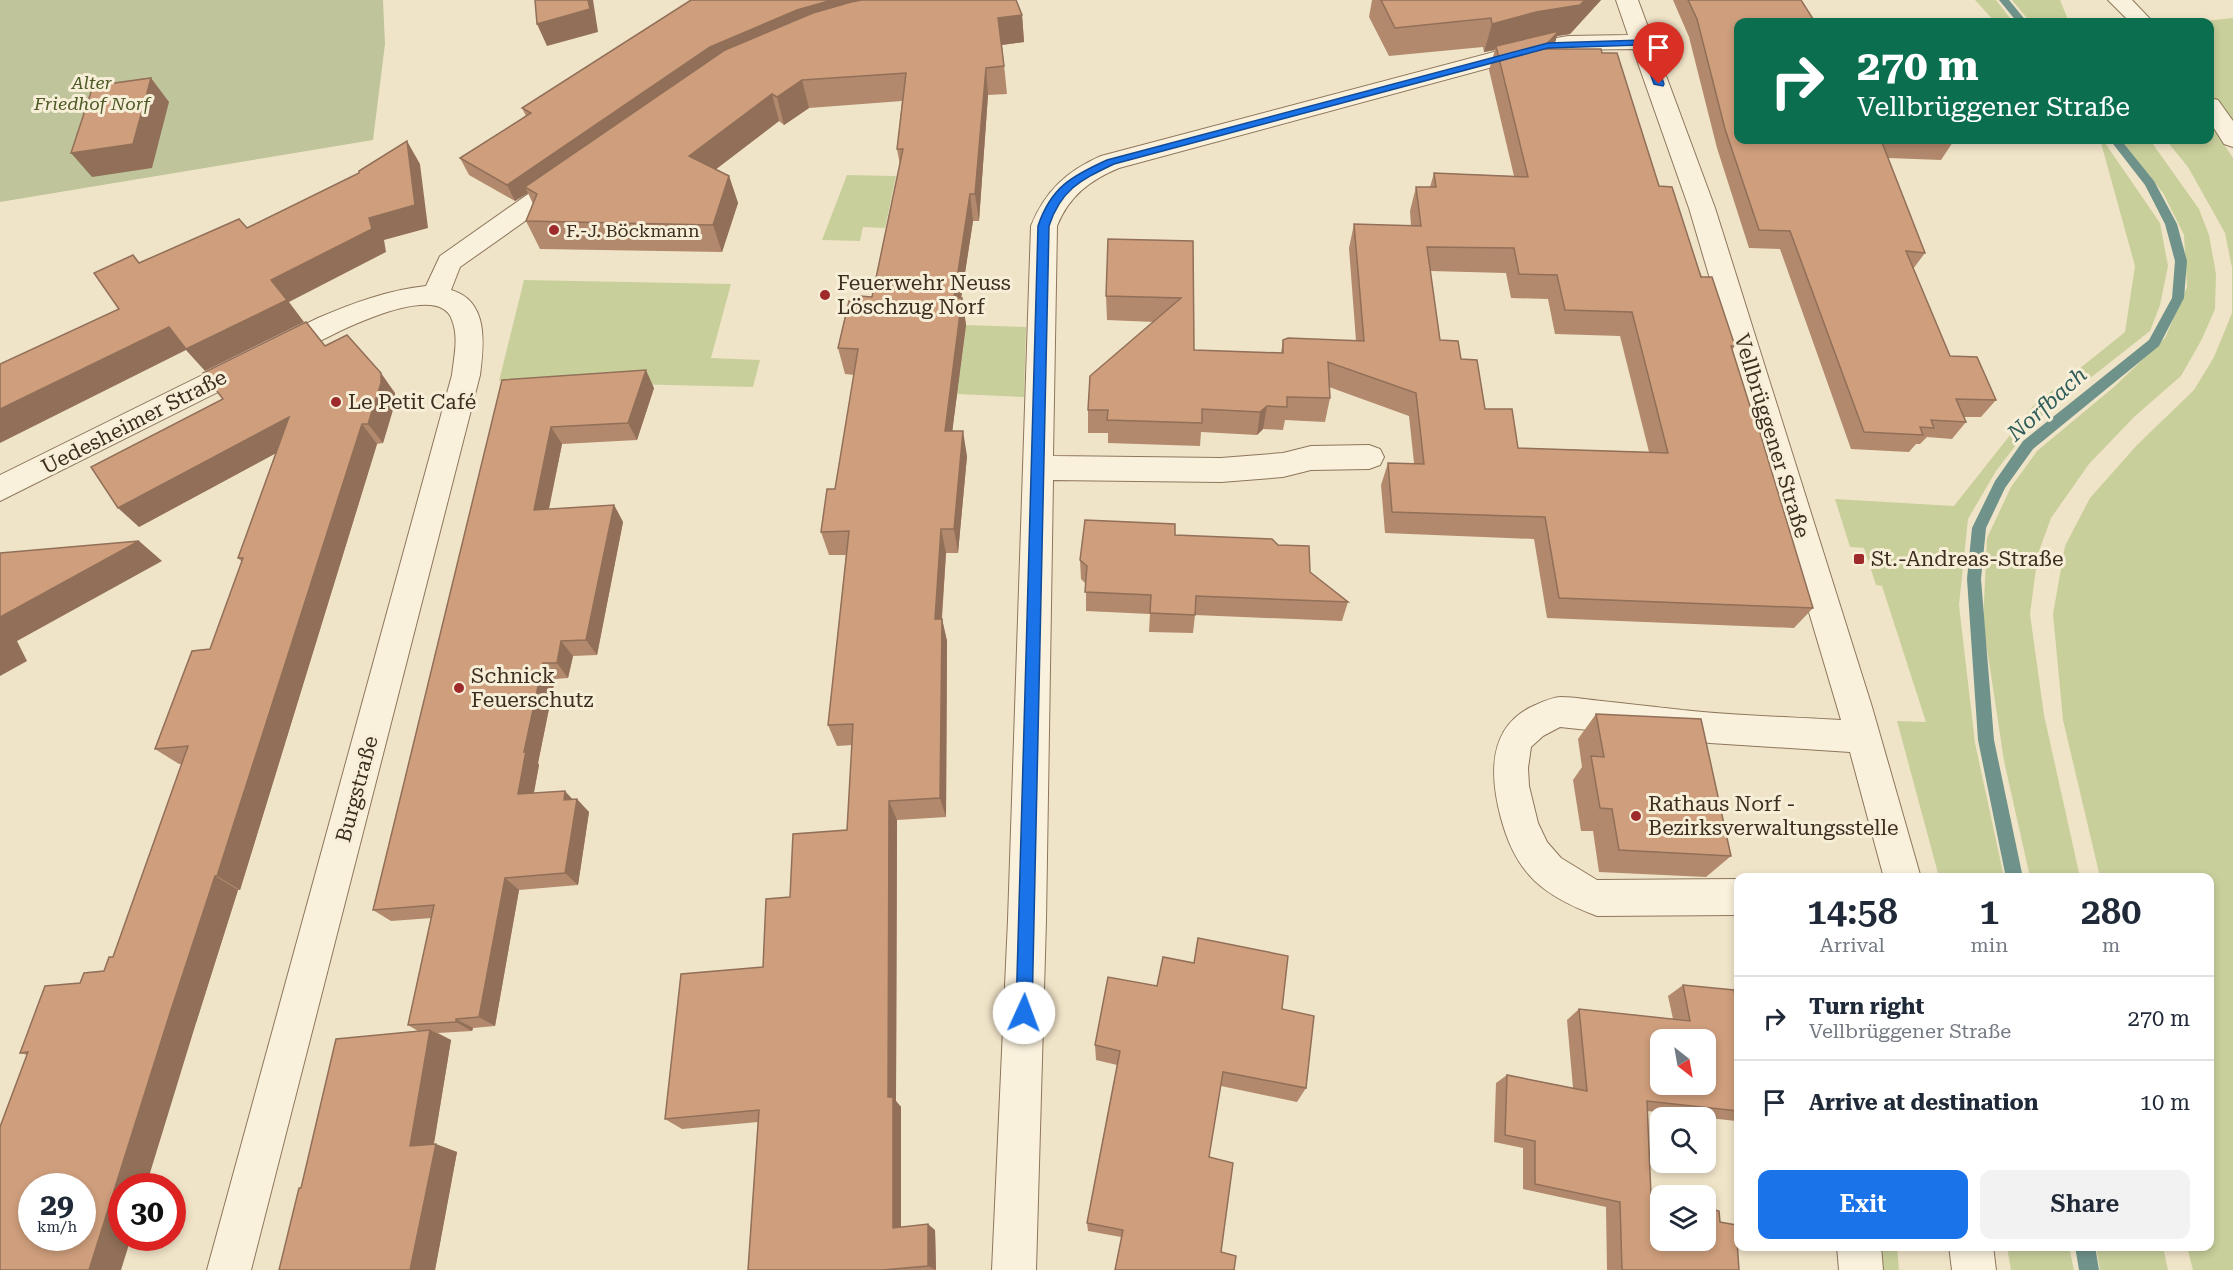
<!DOCTYPE html>
<html lang="en">
<head>
<meta charset="utf-8">
<style>
	:root { --surface:#fff; --page:#f2f2f3; --text:#1f2937; --muted:#747a83; --line:#e0e1e3; --accent:#1a73e8 }
	body { margin:0; font-family:"Roboto Serif",serif; background:var(--page); color:var(--text); height:100vh; display:flex; flex-direction:column; font-size:22px; white-space:nowrap }
	* { box-sizing:border-box; margin:0 }
	p { font-size:20px; color:var(--muted) }
	.icon { flex:none; width:33px; height:33px; fill:none; stroke:currentColor; stroke-width:2; stroke-linecap:round; stroke-linejoin:round }
	.map { position:relative; flex:1; overflow:hidden }
	.side { position:absolute; left:1734px; top:873px; width:480px; height:378px; display:flex; flex-direction:column; background:var(--surface); border-radius:12px; box-shadow:0 3px 9px #0003 }
	.side>* { flex:none }
	.hud { position:absolute; left:1734px; top:18px; width:480px; height:126px; border-radius:12px; box-shadow:0 3px 9px #0003; background:#0b6e4f; color:#fff; overflow:hidden }
	.needle { width:39px; rotate:149deg }
	.fabs { position:absolute; left:1650px; top:1029px; display:grid; gap:12px }
	.fabs a { display:grid; place-items:center; width:66px; height:66px; border-radius:12px; background:var(--surface); box-shadow:0 3px 9px #0003; font-size:30px }
	.speed { position:absolute; left:18px; top:1173px; display:flex; gap:12px; font-size:30px; font-weight:700; text-align:center }
	.speed>* { display:grid; place-content:center; width:78px; height:78px; border-radius:50%; background:var(--surface); box-shadow:0 3px 9px #0003; line-height:1 }
	.speed small { font-size:15px; font-weight:400 }
	.speed .limit { border:9px solid #d22; background:#fff; color:#111 }
	.pin { position:absolute; display:grid; place-items:center; width:51px; height:51px; color:#fff; margin:-62px -26px; border-radius:50% 50% 50% 0; rotate:-45deg; box-shadow:0 0 6px #0007 }
	.pin .icon { rotate:45deg }
	.me { position:absolute; width:66px; margin:-33px; rotate:2deg; stroke-linejoin:round; filter:drop-shadow(0 0 4px #0008) }
	.turn { display:flex; align-items:center; gap:21px; height:126px; padding:0 24px; font-size:27px }
	.turn .icon { width:78px; height:78px; stroke-width:2.5 }
	.turn b { display:block; font-size:42px; line-height:51px }
	.eta { display:flex; justify-content:space-evenly; align-items:center; height:102px; text-align:center }
	.eta b { font-size:36px; font-weight:600; line-height:42px }
	.primary-button { display:flex; gap:12px; margin-top:auto; padding:12px 24px }
	.primary-button a { flex:1; height:69px; border-radius:12px; background:var(--accent); color:#fff; font-size:24px; font-weight:600; line-height:69px; text-align:center }
	.primary-button a+a { background:var(--page); color:var(--text) }
	ul { padding:0; list-style:none }
	li { display:flex; align-items:center; gap:18px; height:84px; padding:0 24px; border-top:2px solid var(--line) }
	li div { flex:1 }
	li b { display:block; font-size:22px }
	li em { font-style:normal }
	.map>svg:first-child { display:block }
	.green { fill:#c9cf9b }
	.cemetery { fill:#bfc49a }
	.lines { fill:none; stroke-linecap:round; stroke-linejoin:round }
	.stream { fill:#6f938a; fill-rule:evenodd }
	.minor-casing { stroke:#8d765c; stroke-width:2 }
	.minor { fill:#faf1dc; fill-rule:evenodd }
	.wall { fill:#b2896c; fill-rule:evenodd }
	.shaded-wall { fill:#916f58 }
	.building { fill:#cf9f7d; stroke:#916f58; stroke-width:1.5; fill-rule:evenodd }
	.route { fill:#1a73e8; stroke:#114b97; stroke-width:1.5 }
	.poi-dot { fill:#9e2a2b; stroke:#f7eed8; stroke-width:2 }
	.labels { text-anchor:middle; dominant-baseline:central; stroke-width:6; stroke-linejoin:round; paint-order:stroke }
	.far-park-label { font-size:18px; font-style:italic; fill:#4d5a26; stroke:#f7eed8 }
	.far-poi-label { font-size:18px; fill:#3d2e20; stroke:#f7eed8; text-anchor:start }
	.poi-label { font-size:21px; fill:#3d2e20; stroke:#f7eed8; text-anchor:start }
	.street-label { font-size:21px; fill:#3d2e20; stroke:#f7eed8 }
	.water-label { font-size:22px; font-style:italic; fill:#2f5d5a; stroke:#f7eed8 }
</style>
</head>
<body>
<div class="map">
<svg width="2233" height="1270" viewBox="0 0 2233 1270">
	<rect width="100%" height="100%" fill="#f0e4c8"/>
	<g class="green">
		<polygon points="1975,0 1996,0 2013,22 1995,22"/>
		<polygon points="2012,0 2060,0 2069,22 2030,22"/>
		<polygon points="2233,18 2233,128 2210,91 2210,22 2195,22"/>
		<polygon points="2210,123 2233,158 2233,1270 2193,1270 2187,1247 2210,1246 2210,878 2100,877 2063,720 2053,614 2065,546 2090,498 2137,445 2194,390 2214,357 2232,313 2232,268 2225,233 2188,167 2166,140 2210,140"/>
		<polygon points="2098,140 2103,140 2160,223 2168,266 2160,305 2150,331 2033,423 1996,471 1968,519 1959,605 1975,743 2004,877 1939,877 1897,721 1926,722 1882,586 1876,585 1864,548 1850,547 1835,499 1954,506 2033,406 2125,332 2135,266 2101,143"/>
		<polygon points="2121,140 2150,140 2199,209 2209,235 2216,274 2215,309 2202,339 2181,376 2134,417 2089,464 2051,518 2038,554 2030,614 2044,715 2080,877 2030,877 2004,761 1983,622 1987,538 2011,487 2037,451 2115,386 2165,338 2187,287 2184,235 2163,193"/>
		<polygon points="847,175 896,176 885,228 863,227 860,241 822,240"/>
		<polygon points="524,280 731,284 711,358 760,360 753,387 499,381"/>
		<polygon points="966,325 1026,327 1024,397 957,394"/>
		<polygon points="1879,1247 1897,1247 1899,1270 1881,1270"/>
		<polygon points="2007,1247 2069,1247 2074,1270 2011,1270"/>
		<polygon points="2096,1247 2163,1247 2168,1270 2100,1270"/>
	</g>
	<polygon class="cemetery" points="0,0 383,0 385,44 373,140 0,202"/>
	<g class="lines">
		<g class="stream">
			<polygon points="1999,0 2009,0 2027,22 2017,22"/>
			<polygon points="2110,140 2121,140 2154,181 2177,224 2187,261 2184,298 2159,346 2033,449 2005,488 1986,528 1981,579 1994,740 2023,878 2006,878 1978,740 1967,579 1972,528 1995,481 2023,441 2149,340 2172,298 2175,261 2165,224 2145,185"/>
			<polygon points="2075,1246 2095,1246 2099,1270 2079,1270"/>
		</g>
		<defs>
			<g id="minor">
				<path d="M 1616,0 L 1638,0 L 1715,208 L 1872,707 L 1921,878 L 1884,878 L 1850,752 L 1710,743 L 1560,727 L 1543,736 L 1531,747 L 1528,768 L 1529,786 L 1538,823 L 1547,842 L 1561,858 L 1597,880 L 1738,879 L 1738,915 L 1597,916 C 1544,896 1516,875 1501,818 C 1490,777 1487,729 1531,707 C 1540,703 1552,697 1561,697 C 1575,697 1589,700 1602,701 C 1632,704 1662,708 1692,711 C 1742,716 1792,717 1841,720 L 1689,208 L 1633,49 L 1568,50 L 1530,57 L 1119,168 C 1090,180 1069,196 1057,226 L 1053,456 L 1221,458 L 1283,453 L 1311,446 L 1369,445 L 1380,449 L 1384,457 L 1380,465 L 1369,469 L 1311,470 L 1283,477 L 1221,482 L 1053,480 L 1046,920 L 1036,1270 L 992,1270 L 1008,920 L 1031,226 C 1045,191 1067,171 1101,156 L 1528,43 L 1568,36 L 1628,35 Z"/>
				<polygon points="2108,0 2132,0 2153,22 2130,22"/>
				<polygon points="2210,98 2218,100 2233,121 2233,147 2224,144 2210,122"/>
				<path d="M 570,169 L 579,171 L 583,177 L 579,183 L 460,267 L 451,290 C 489,301 484,344 480,375 L 251,1270 L 207,1270 L 452,375 C 454,356 459,338 452,320 C 440,284 360,322 338,332 L 0,501 L 0,475 L 318,318 C 353,303 388,290 426,286 L 440,256 L 561,171 Z"/>
				<polygon points="1837,1246 1881,1246 1883,1270 1839,1270"/>
				<polygon points="1949,1246 1993,1246 1996,1270 1952,1270"/>
			</g>
		</defs>
		<use href="#minor" class="minor-casing"/>
		<use href="#minor" class="minor"/>
	</g>
	<g class="wall">
		<path d="M 1372,0 L 1601,0 L 1570,34 L 1557,36 L 1553,49 L 1659,186 L 1735,346 L 1732,350 L 1813,608 L 1794,628 L 1547,618 L 1534,539 L 1385,533 L 1381,485 L 1388,463 L 1414,463 L 1409,416 L 1329,387 L 1330,398 L 1325,422 L 1285,420 L 1283,430 L 1263,429 L 1257,435 L 1201,432 L 1200,446 L 1108,443 L 1108,433 L 1088,433 L 1088,410 L 1154,322 L 1107,320 L 1106,296 L 1193,241 L 1194,350 L 1281,353 L 1283,340 L 1356,341 L 1349,248 L 1354,224 L 1411,226 L 1410,211 L 1416,187 L 1430,187 L 1434,173 L 1514,176 L 1489,70 L 1495,50 L 1484,52 L 1483,47 L 1389,56 L 1369,17 ZM 1430,271 L 1506,273 L 1511,298 L 1548,299 L 1555,334 L 1620,336 L 1649,452 L 1518,448 L 1485,409 L 1461,359 L 1440,340 Z"/>
		<polygon points="1673,0 1801,0 1738,140 1952,140 1953,142 1941,160 1888,158 1925,253 1913,269 1950,356 1996,400 1981,417 1964,417 1966,422 1952,439 1927,437 1920,444 1916,444 1909,452 1851,449 1780,249 1749,248 1717,148 1689,37"/>
		<polygon points="1022,15 1024,42 1002,45 1007,94 988,95 979,221 973,221 961,298 962,298 966,325 952,431 967,456 958,553 946,553 942,619 947,641 946,817 897,820 896,1101 901,1107 901,1227 935,1230 936,1270 748,1270 758,1122 682,1129 665,1119 763,967 790,897 847,830 852,745 837,746 828,725 846,555 829,555 821,532 835,489 854,375 845,374 838,348 859,301 872,297 900,165 897,149 902,101 809,108 784,125 779,121 716,169 729,176 738,203 722,252 540,249 526,221 533,204 528,193 515,201 469,175 460,158 526,116 522,108"/>
		<polygon points="325,346 395,393 395,403 383,443 377,444 240,890 238,890 196,1023 27,1055 20,1053 80,983 104,971 113,957 182,764 179,764 155,749 210,649 242,562 238,558 276,453 139,527"/>
		<polygon points="502,380 654,388 637,440 562,444 549,509 614,505 623,522 597,655 573,656 568,678 555,679 538,763 539,765 534,793 573,799 589,812 578,885 519,890 495,1026 473,1028 472,1031 438,1033 451,1040 434,1144 457,1152 435,1270 279,1270 301,1188 418,1031 408,1025 432,918 391,921 373,910"/>
		<polygon points="1175,535 1310,572 1348,602 1342,621 1195,615 1193,633 1149,632 1150,614 1086,611 1086,584 1081,579 1080,560"/>
		<polygon points="1596,714 1731,856 1706,877 1599,872 1593,831 1581,831 1573,780 1582,767 1578,739"/>
		<polygon points="1683,985 1738,1020 1738,1119 1736,1121 1647,1111 1651,1196 1720,1222 1739,1270 1607,1270 1606,1207 1523,1189 1523,1148 1494,1142 1496,1083 1507,1075 1573,1088 1567,1020 1579,1009 1673,1019 1668,996"/>
		<polygon points="1282,1009 1306,1088 1297,1102 1221,1086 1121,1237 1088,1231 1087,1223 1117,1065 1096,1060 1095,1045"/>
	</g>
	<g class="shaded-wall">
		<polygon points="588,0 593,0 598,32 547,46 537,24"/>
		<polygon points="832,0 936,0 525,187 528,193 515,201 507,185 710,47 797,10"/>
		<polygon points="1585,0 1601,0 1570,34 1557,36 1551,55 1496,46 1495,50 1484,52 1492,24"/>
		<polygon points="1022,15 1024,42 1001,45 998,18"/>
		<polygon points="986,68 988,95 979,221 975,194"/>
		<polygon points="151,78 169,102 152,168 92,177 71,153"/>
		<polygon points="802,80 809,108 784,125 777,97"/>
		<polygon points="772,94 779,121 698,183 689,156"/>
		<polygon points="407,141 420,164 428,228 384,240 386,252 289,302 304,322 205,371 186,350 0,443 0,409 169,327 271,280 369,218"/>
		<polygon points="729,176 738,203 722,252 713,225"/>
		<polygon points="970,194 973,221 957,325 954,298"/>
		<polygon points="962,298 966,325 949,457 945,431"/>
		<polygon points="646,370 654,388 637,440 628,423"/>
		<polygon points="381,373 395,393 395,403 383,443 368,424"/>
		<polygon points="1267,406 1263,429 1257,435 1260,412"/>
		<polygon points="289,417 306,437 139,527 118,508"/>
		<polygon points="362,424 377,444 240,890 217,876"/>
		<polygon points="551,427 562,444 545,527 534,510"/>
		<polygon points="963,431 967,456 958,553 954,529"/>
		<polygon points="614,505 623,522 597,655 586,640"/>
		<polygon points="941,529 946,553 940,641 935,619"/>
		<polygon points="139,541 162,561 17,641 27,661 0,676 0,617"/>
		<polygon points="942,619 947,641 946,817 940,798"/>
		<polygon points="561,641 573,656 568,678 557,663"/>
		<polygon points="543,663 555,679 538,763 539,765 531,807 518,794 524,752"/>
		<polygon points="565,791 576,803 577,799 589,812 578,885 565,873 564,800"/>
		<polygon points="889,801 897,820 896,1101 901,1107 901,1234 893,1228 888,1097"/>
		<polygon points="215,876 238,890 196,1023 146,1186 122,1186 122,1238 131,1238 121,1270 89,1270 170,1013"/>
		<polygon points="505,878 519,890 495,1026 479,1017"/>
		<polygon points="456,1019 473,1028 472,1031 456,1022"/>
		<polygon points="430,1030 451,1040 432,1154 410,1146"/>
		<polygon points="436,1144 457,1152 435,1270 410,1270"/>
		<polygon points="928,1224 935,1230 936,1270 928,1266"/>
	</g>
	<g class="building">
		<polygon points="535,0 588,0 590,9 537,24"/>
		<polygon points="691,0 832,0 797,10 710,47 507,185 460,158 531,113 522,108"/>
		<polygon points="862,0 1016,0 1022,15 998,18 1004,66 986,68 975,194 970,194 954,298 962,298 945,431 963,431 954,529 941,529 935,619 942,619 940,798 889,801 888,1097 893,1097 893,1228 928,1224 928,1266 882,1270 748,1270 759,1110 665,1119 681,974 763,967 766,899 790,897 793,834 847,830 853,724 828,725 849,531 821,532 827,489 835,489 858,349 838,348 849,301 859,301 860,296 872,297 903,149 897,149 906,73 802,80 777,97 772,94 689,156 729,176 713,225 526,221 537,194 525,187 725,50 813,13 851,2"/>
		<polygon points="1381,0 1585,0 1580,5 1536,12 1492,24 1491,18 1395,28"/>
		<polygon points="1688,0 1801,0 1815,22 1738,22 1738,140 1881,140 1925,253 1906,251 1950,356 1977,357 1996,400 1956,399 1966,422 1931,420 1934,428 1920,427 1923,435 1864,432 1790,231 1759,230 1725,129 1697,19"/>
		<path d="M 1559,31 L 1542,49 L 1601,49 L 1602,53 L 1617,53 L 1659,186 L 1672,187 L 1701,277 L 1712,277 L 1735,346 L 1731,346 L 1755,422 L 1757,423 L 1813,608 L 1559,598 L 1545,517 L 1392,512 L 1388,463 L 1424,464 L 1416,393 L 1328,362 L 1330,398 L 1287,397 L 1287,407 L 1267,406 L 1260,412 L 1202,409 L 1202,423 L 1107,420 L 1108,410 L 1088,410 L 1090,376 L 1181,298 L 1106,296 L 1108,239 L 1193,241 L 1194,350 L 1283,353 L 1283,340 L 1288,338 L 1364,341 L 1354,224 L 1421,226 L 1416,187 L 1436,187 L 1434,173 L 1528,177 L 1496,46 ZM 1427,247 L 1514,248 L 1519,274 L 1557,275 L 1565,310 L 1632,312 L 1668,453 L 1518,448 L 1512,409 L 1485,409 L 1477,360 L 1461,359 L 1458,341 L 1440,340 Z"/>
		<polygon points="151,78 133,144 71,153 93,86"/>
		<polygon points="1890,140 1952,140 1953,142"/>
		<polygon points="407,141 415,205 369,218 372,229 271,280 287,300 186,349 169,327 0,409 0,364 119,309 94,273 133,255 139,263 239,219 247,228 359,173 359,171"/>
		<path d="M 306,322 L 325,346 L 347,335 L 381,373 L 381,383 L 368,424 L 362,424 L 217,876 L 215,876 L 170,1013 L 89,1270 L 0,1270 L 0,1127 L 28,1052 L 20,1053 L 45,986 L 80,983 L 84,973 L 104,971 L 109,957 L 113,957 L 188,746 L 155,749 L 192,651 L 210,649 L 243,558 L 238,558 L 289,417 L 118,508 L 91,467 L 223,399 L 203,373 ZM 32,1186 L 82,1186 L 82,1238 L 32,1238 Z"/>
		<polygon points="646,370 628,423 551,427 534,510 614,505 586,640 561,641 557,663 543,663 524,752 526,751 518,794 565,791 564,800 577,799 565,873 505,878 479,1017 456,1019 456,1022 408,1025 434,905 373,910 502,380"/>
		<polygon points="1085,520 1175,524 1175,535 1272,539 1278,545 1309,546 1310,572 1348,602 1196,596 1195,615 1150,613 1151,595 1085,592 1087,566 1080,560"/>
		<polygon points="139,541 0,617 0,553"/>
		<polygon points="1596,714 1701,719 1731,856 1619,850 1612,809 1600,808 1591,756 1604,757"/>
		<polygon points="1198,938 1288,956 1282,1009 1314,1016 1306,1088 1223,1072 1209,1157 1233,1163 1221,1252 1236,1256 1234,1270 1115,1270 1123,1230 1087,1223 1120,1051 1095,1045 1108,977 1157,986 1163,957 1194,963"/>
		<path d="M 1683,985 L 1734,990 L 1738,1020 L 1738,1111 L 1647,1101 L 1651,1196 L 1660,1198 L 1660,1240 L 1706,1240 L 1706,1208 L 1719,1211 L 1720,1222 L 1736,1225 L 1739,1270 L 1622,1270 L 1620,1202 L 1535,1184 L 1535,1141 L 1505,1135 L 1507,1075 L 1587,1091 L 1579,1009 L 1690,1021 ZM 1660,1040 L 1706,1040 L 1706,1084 L 1660,1084 Z"/>
		<polygon points="430,1030 410,1146 436,1144 410,1270 279,1270 299,1188 301,1188 336,1039"/>
	</g>
	<path class="route" d="M 1644,40 L 1649,42 L 1664,84 L 1663,86 L 1654,84 L 1640,45 L 1548,48 L 1114,164 C 1081,180 1061,189 1049,226 L 1032,1013 L 1030,1019 L 1024,1021 L 1018,1019 L 1016,1013 L 1038,226 C 1051,187 1072,176 1107,160 L 1548,43 Z"/>
	<g class="poi-dot">
		<circle cx="554" cy="230" r="6"/>
		<circle cx="825" cy="295" r="6"/>
		<circle cx="336" cy="402" r="6"/>
		<rect x="1853" y="553" width="12" height="12" rx="3"/>
		<circle cx="459" cy="688" r="6"/>
		<circle cx="1636" cy="816" r="6"/>
	</g>
	<g class="labels">
		<g class="far-park-label">
			<text x="92" y="82">Alter<tspan x="92" dy="21">Friedhof Norf</tspan></text>
		</g>
		<g class="far-poi-label">
			<text x="566" y="230">F.-J. Böckmann</text>
		</g>
		<g class="poi-label">
			<text x="837" y="283">Feuerwehr Neuss<tspan x="837" dy="24">Löschzug Norf</tspan></text>
			<text x="348" y="402">Le Petit Café</text>
			<text x="1871" y="559">St.-Andreas-Straße</text>
			<text x="471" y="676">Schnick<tspan x="471" dy="24">Feuerschutz</tspan></text>
			<text x="1648" y="804">Rathaus Norf -<tspan x="1648" dy="24">Bezirksverwaltungsstelle</tspan></text>
		</g>
		<g class="street-label">
			<text transform="translate(134 422) rotate(-27)">Uedesheimer Straße</text>
			<text transform="translate(1772 436) rotate(73)">Vellbrüggener Straße</text>
			<text transform="translate(357 789) rotate(-75)">Burgstraße</text>
		</g>
		<g class="water-label">
			<text transform="translate(2047 404) rotate(-42)">Norfbach</text>
		</g>
	</g>
</svg>
<div class="fabs">
<a><svg class="needle" viewBox="-14 -14 28 28"><path d="M0-13l5 13h-10z" fill="#e53935"/><path d="M0 13l5-13h-10z" fill="#747a83"/></svg></a>
<a><svg class="icon" aria-label="search" viewBox="0 0 24 24"><circle cx="10" cy="10" r="6"/><path d="M15 15l6 6"/></svg></a>
<a><svg class="icon" aria-label="layers" viewBox="0 0 24 24"><path d="M12 4l9 5-9 5-9-5zM3 14l9 5 9-5"/></svg></a>
</div>
<div class="speed"><div>29<small>km/h</small></div><div class="limit">30</div></div>
<div class="pin" style="left:1659px;top:84px;background:#d93025"><svg class="icon" aria-label="arrive" viewBox="0 0 24 24"><path d="M6 21V4h12l-3 4 3 4H6"/></svg></div>
<svg class="me" style="left:1024px;top:1013px" viewBox="-20 -20 40 40"><circle r="19" fill="#fff"/><path d="M0-13L10 11 0 6-10 11z" fill="#1a73e8"/></svg>
<div class="hud">
<div class="turn"><svg class="icon" aria-label="right" viewBox="0 0 24 24"><path d="M7 20v-9h11M14 6l5 5-5 5"/></svg><div><b>270 m</b>Vellbrüggener Straße</div></div>
</div>
<section class="side">
<div class="eta">
<div><b>14:58</b><p>Arrival</p></div>
<div><b>1</b><p>min</p></div>
<div><b>280</b><p>m</p></div>
</div>
<ul>
<li><svg class="icon" aria-label="right" viewBox="0 0 24 24"><path d="M7 20v-9h11M14 6l5 5-5 5"/></svg><div><b>Turn right</b><p>Vellbrüggener Straße</p></div><em>270 m</em></li>
<li><svg class="icon" aria-label="arrive" viewBox="0 0 24 24"><path d="M6 21V4h12l-3 4 3 4H6"/></svg><div><b>Arrive at destination</b></div><em>10 m</em></li>
</ul>
<div class="primary-button"><a>Exit</a><a>Share</a></div>
</section>
</div>
</body>
</html>
